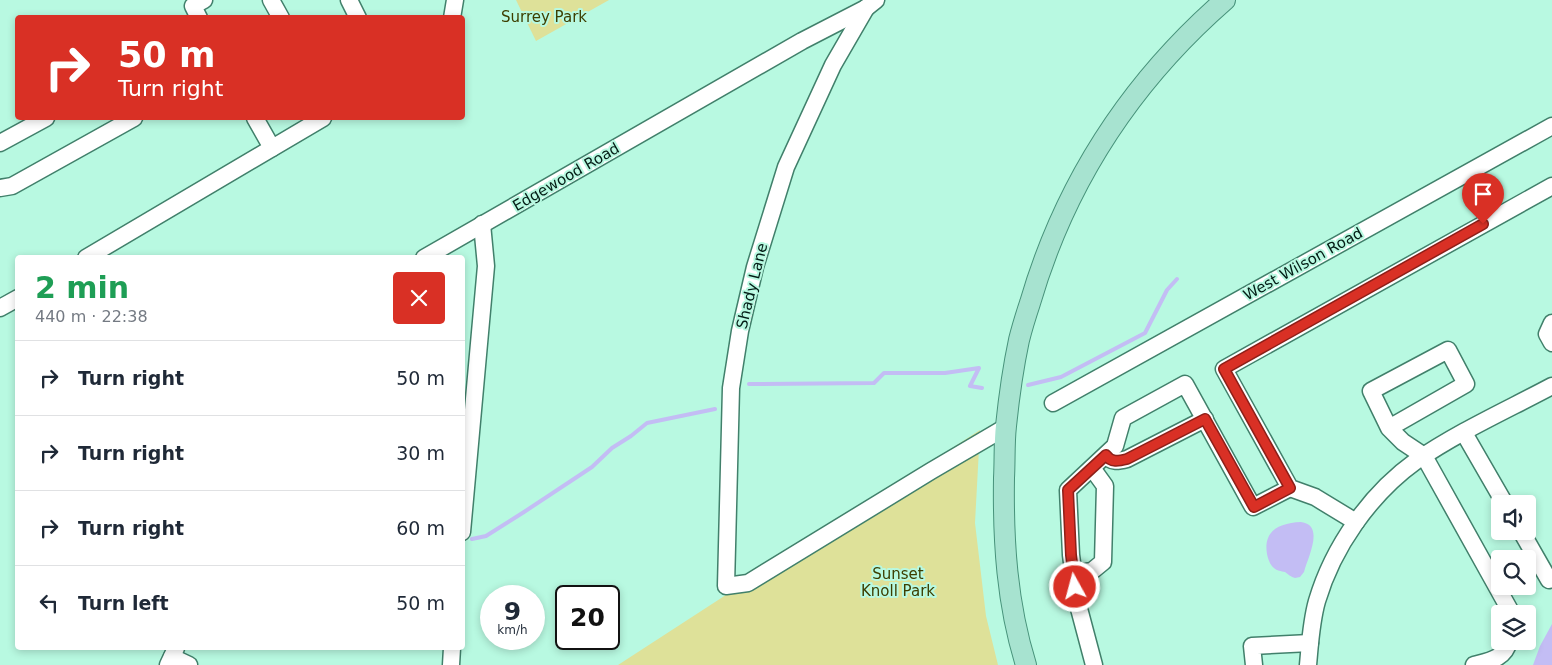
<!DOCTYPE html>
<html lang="en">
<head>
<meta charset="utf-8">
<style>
	:root { --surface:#fff; --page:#f6f6f7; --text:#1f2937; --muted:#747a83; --line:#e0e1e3 }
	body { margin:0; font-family:"DejaVu Sans",sans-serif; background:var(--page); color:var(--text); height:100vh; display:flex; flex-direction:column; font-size:19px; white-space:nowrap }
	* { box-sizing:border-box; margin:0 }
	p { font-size:16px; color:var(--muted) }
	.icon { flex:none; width:28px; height:28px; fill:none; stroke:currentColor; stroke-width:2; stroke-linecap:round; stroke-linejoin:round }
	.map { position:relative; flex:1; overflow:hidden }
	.panel { position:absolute; left:15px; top:255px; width:450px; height:395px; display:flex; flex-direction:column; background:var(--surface); border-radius:5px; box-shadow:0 2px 8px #0003 }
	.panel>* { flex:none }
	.hud { position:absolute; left:15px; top:15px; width:450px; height:105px; border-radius:5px; box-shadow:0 2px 8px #0003; background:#d93025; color:#fff; overflow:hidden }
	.buttons { position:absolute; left:1491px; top:495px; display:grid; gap:10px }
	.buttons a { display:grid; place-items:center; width:45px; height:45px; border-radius:5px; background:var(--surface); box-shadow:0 2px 8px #0003; font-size:25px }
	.speed { position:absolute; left:480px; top:585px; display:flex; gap:10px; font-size:25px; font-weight:700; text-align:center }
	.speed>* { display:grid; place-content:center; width:65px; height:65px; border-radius:50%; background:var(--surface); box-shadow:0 2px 8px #0003; line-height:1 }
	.speed small { font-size:12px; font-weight:400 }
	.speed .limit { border:2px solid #111; border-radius:8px; background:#fff; color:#111 }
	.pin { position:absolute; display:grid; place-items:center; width:42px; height:42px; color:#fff; margin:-51px -21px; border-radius:50% 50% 50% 0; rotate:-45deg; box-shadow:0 0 5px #0007 }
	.pin .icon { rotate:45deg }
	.me { position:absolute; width:55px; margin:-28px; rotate:353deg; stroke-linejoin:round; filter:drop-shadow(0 0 4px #0008) }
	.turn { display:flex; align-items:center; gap:18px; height:105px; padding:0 20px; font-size:22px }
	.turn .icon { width:65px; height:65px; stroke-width:2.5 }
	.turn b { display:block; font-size:35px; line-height:42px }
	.round { display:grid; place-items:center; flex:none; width:52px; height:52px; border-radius:5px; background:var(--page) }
	.headline { display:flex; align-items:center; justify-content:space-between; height:85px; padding:0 20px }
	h1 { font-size:30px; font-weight:700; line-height:38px; color:#1e9e55 }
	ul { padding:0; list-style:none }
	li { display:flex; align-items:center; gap:15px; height:75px; padding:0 20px; border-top:1px solid var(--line) }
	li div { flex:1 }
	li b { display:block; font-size:19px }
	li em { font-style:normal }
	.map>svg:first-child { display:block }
	.green { fill:#dee199 }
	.water { fill:#c3bdf4 }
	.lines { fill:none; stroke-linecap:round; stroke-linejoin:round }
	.stream { stroke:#c3bdf4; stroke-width:4 }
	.minor-casing { stroke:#41806b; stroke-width:19 }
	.major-casing { stroke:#47927a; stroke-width:22 }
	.minor { stroke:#fff; stroke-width:16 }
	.major { stroke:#a7e3d0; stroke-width:20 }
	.route-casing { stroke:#8d1f18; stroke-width:12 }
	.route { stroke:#d93025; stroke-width:9 }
	.labels { text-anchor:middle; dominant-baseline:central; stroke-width:4; stroke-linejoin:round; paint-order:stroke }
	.park-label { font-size:15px; fill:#3d3e00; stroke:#b8f9e1 }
	.street-label { font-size:15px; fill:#031c15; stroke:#b8f9e1 }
</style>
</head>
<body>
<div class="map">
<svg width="1552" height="665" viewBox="0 0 1552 665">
	<rect width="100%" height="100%" fill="#b8f9e1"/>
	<g class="green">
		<polygon points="516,0 609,0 536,41"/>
		<polygon points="980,430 975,523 986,616 998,665 618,665"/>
	</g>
	<g class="water">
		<path d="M 1301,522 C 1325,525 1308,557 1304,572 L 1300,577 L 1295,578 C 1291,577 1288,574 1285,572 C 1281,571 1277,571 1274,568 C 1270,565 1268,559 1267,554 C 1263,530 1280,523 1301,522 Z"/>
		<polygon points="1552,624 1552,665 1533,665 1540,646"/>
	</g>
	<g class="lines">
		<g class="stream">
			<polyline points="749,384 874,383 884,373 945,373 979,368 970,386 982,388"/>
			<polyline points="1028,385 1061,377 1145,333 1167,290 1177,279"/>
			<polyline points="472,539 486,536 524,512 592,467 612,448 631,436 647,423 715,409"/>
		</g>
		<defs>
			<g id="minor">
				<polyline points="271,0 281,18"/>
				<polyline points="349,0 358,18"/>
				<polyline points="866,8 833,65 786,167 755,267 740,331 731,388 726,586 748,583 931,471 1006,427"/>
				<polyline points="199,18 193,6 204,0"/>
				<polyline points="452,18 455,0"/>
				<polyline points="255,118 272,148"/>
				<polyline points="0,143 46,118"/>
				<polyline points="0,188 12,186 134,118"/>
				<polyline points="86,258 323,118"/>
				<polyline points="424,258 802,41 866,8 876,0"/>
				<polyline points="0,308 18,298"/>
				<polyline points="1552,323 1547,334 1552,343"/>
				<polyline points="1053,403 1552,126"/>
				<polyline points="1389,428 1466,384 1448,350 1371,391 1389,428 1403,442 1424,456 1512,614"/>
				<polyline points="1464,433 1505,504"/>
				<path d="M 1106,455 C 1111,463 1119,461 1127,459 L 1205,419"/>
				<polyline points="1356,522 1315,497 1290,488 1224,369 1552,186"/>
				<polyline points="1521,531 1549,580 1552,579"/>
				<polyline points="462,532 486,266 482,224"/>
				<polyline points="1073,574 1092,571 1103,562 1105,486 1092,468"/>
				<polyline points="172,657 189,665"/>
				<polyline points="168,665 176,648"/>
				<polyline points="451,665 452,648"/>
				<polyline points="1094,665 1077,601 1071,555 1068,490 1115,446 1123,418 1185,384 1253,507 1290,488"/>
				<polyline points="1254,665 1252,646 1310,643"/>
				<path d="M 1308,665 C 1310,644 1311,622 1317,601 C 1333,547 1370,494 1416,461 C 1458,432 1507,410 1552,386"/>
				<path d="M 1474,665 C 1489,661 1505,659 1509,641"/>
			</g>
			<path id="major" d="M 1026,665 C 1007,604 1003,542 1004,478 C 1005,461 1004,443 1006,426 C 1009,397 1013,368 1019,340 C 1022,328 1026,315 1030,303 C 1065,183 1131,82 1225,0"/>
		</defs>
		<use href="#minor" class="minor-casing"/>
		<use href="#major" class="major-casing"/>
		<use href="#minor" class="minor"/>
		<use href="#major" class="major"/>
	</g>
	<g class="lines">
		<defs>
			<path id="route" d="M 1075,587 L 1071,555 L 1068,490 L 1106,455 C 1111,463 1119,461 1127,459 L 1205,419 L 1254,507 L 1290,488 L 1224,369 L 1483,224"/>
		</defs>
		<use href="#route" class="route-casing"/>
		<use href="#route" class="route"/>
	</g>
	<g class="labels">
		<g class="park-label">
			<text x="544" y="17">Surrey Park</text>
			<text x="898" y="574">Sunset<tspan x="898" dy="17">Knoll Park</tspan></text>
		</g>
		<g class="street-label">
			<text transform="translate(566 177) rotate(-30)">Edgewood Road</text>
			<text transform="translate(1303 264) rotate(-29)">West Wilson Road</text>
			<text transform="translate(752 286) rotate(-76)">Shady Lane</text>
		</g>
	</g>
</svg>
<div class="buttons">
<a><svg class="icon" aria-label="sound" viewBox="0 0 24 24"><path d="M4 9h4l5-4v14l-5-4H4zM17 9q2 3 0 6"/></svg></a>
<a><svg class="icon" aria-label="search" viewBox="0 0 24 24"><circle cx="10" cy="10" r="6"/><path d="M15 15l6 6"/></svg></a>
<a><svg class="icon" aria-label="layers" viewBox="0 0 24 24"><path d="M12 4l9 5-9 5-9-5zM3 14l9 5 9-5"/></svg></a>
</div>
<div class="speed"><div>9<small>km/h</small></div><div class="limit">20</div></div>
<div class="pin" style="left:1483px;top:224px;background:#d93025"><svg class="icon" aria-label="arrive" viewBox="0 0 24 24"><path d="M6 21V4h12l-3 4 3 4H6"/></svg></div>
<svg class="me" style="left:1075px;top:587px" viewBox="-20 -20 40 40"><circle r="17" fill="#d93025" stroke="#fff" stroke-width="3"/><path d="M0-11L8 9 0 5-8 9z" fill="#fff"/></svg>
<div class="hud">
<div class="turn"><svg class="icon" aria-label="right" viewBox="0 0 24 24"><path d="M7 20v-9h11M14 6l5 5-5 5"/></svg><div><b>50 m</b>Turn right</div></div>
</div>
<section class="panel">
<div class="headline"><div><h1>2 min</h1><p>440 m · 22:38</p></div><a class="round" style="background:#d93025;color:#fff"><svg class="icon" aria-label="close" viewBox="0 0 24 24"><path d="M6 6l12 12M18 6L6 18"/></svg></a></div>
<ul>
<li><svg class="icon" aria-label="right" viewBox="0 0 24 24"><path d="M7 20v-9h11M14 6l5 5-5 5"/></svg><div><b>Turn right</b></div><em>50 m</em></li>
<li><svg class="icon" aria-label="right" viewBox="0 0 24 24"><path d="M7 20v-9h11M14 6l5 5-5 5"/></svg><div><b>Turn right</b></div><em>30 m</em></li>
<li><svg class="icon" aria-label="right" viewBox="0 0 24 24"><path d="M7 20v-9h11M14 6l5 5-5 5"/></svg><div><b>Turn right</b></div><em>60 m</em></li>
<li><svg class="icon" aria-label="left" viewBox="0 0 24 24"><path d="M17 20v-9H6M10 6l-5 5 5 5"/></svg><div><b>Turn left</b></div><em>50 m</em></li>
</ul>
</section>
</div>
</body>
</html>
